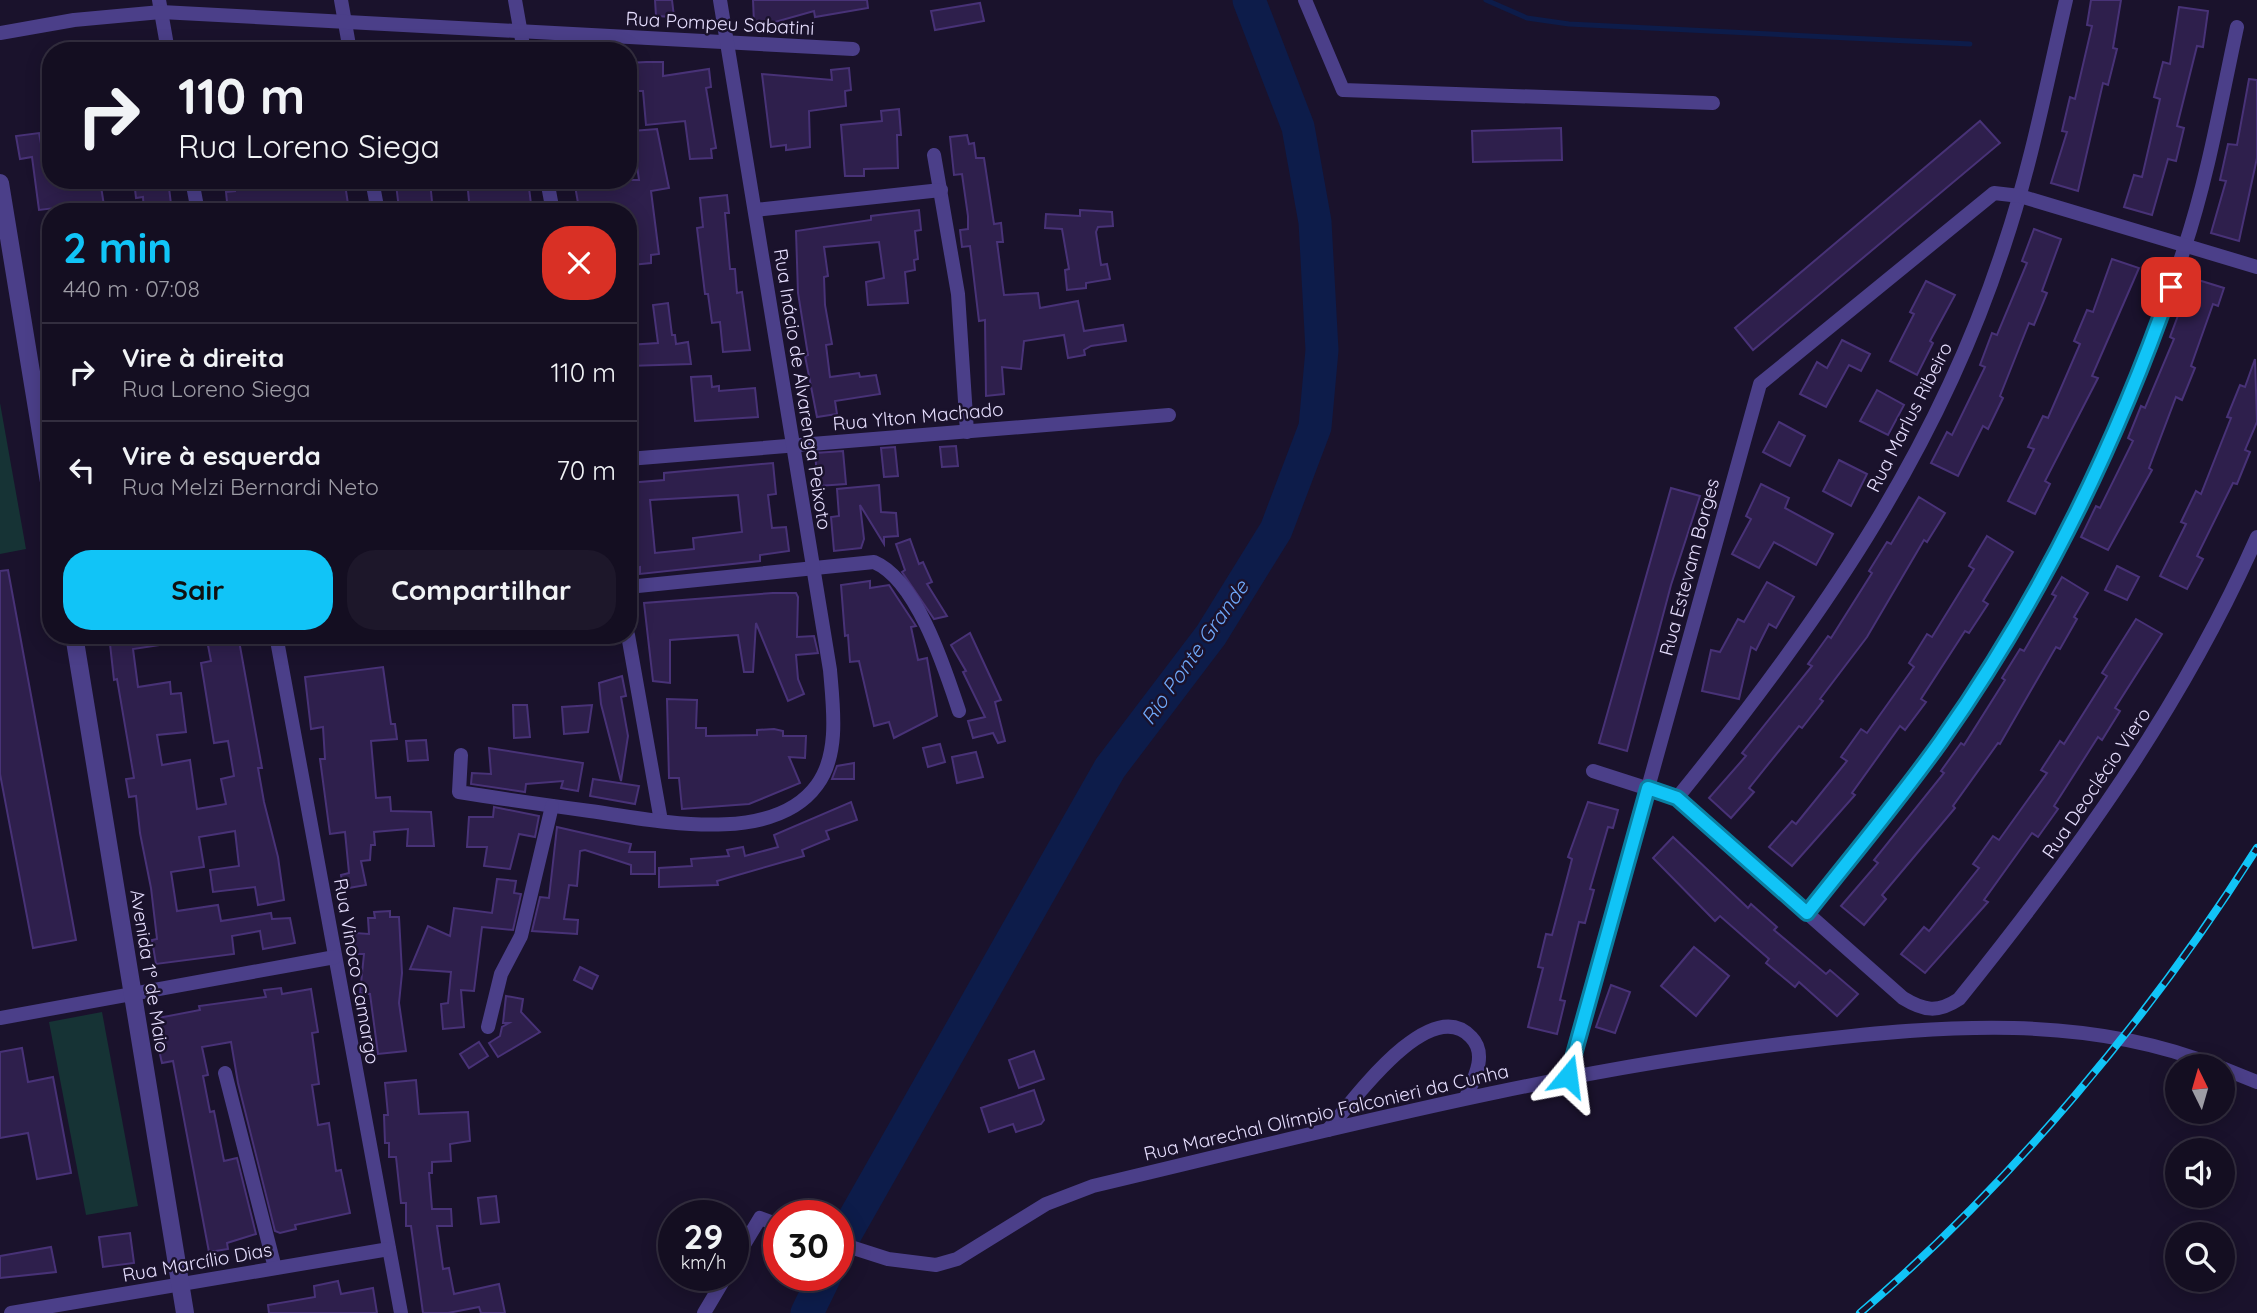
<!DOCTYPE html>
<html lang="pt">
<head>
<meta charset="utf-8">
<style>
	:root { --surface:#140e21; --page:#1d172a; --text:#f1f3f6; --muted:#9d9ca5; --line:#332e3f; --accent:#11c4f7 }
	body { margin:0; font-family:Quicksand,sans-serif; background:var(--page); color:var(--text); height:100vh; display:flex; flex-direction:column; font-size:26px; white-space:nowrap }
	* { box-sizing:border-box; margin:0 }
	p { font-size:23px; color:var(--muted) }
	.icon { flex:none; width:38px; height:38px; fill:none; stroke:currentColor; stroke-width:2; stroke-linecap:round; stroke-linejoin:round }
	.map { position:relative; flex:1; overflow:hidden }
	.side { position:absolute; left:42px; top:203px; width:595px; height:441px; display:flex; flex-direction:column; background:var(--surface); border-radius:28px; box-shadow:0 4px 18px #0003,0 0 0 2px var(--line) }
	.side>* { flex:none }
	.hud { position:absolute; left:42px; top:42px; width:595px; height:147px; border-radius:28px; box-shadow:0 4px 18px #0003,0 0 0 2px var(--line); background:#140e21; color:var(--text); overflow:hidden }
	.needle { width:46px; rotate:355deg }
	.buttons { position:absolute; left:2165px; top:1054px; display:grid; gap:14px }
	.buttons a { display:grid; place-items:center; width:70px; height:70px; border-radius:50%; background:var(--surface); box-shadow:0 4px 18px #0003,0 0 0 2px var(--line); font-size:35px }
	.speed { position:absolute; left:658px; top:1200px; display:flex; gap:14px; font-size:35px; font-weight:700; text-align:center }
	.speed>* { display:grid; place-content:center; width:91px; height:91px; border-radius:50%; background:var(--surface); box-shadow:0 4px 18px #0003,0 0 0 2px var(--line); line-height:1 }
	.speed small { font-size:18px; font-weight:400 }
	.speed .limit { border:10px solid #d22; background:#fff; color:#111 }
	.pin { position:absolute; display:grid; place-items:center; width:60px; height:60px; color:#fff; margin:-30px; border-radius:14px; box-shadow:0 4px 10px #0006 }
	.me { position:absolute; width:77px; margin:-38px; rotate:16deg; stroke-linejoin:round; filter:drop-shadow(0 0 5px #0008) }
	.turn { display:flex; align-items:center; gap:24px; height:147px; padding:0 21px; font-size:32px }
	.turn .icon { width:91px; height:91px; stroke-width:2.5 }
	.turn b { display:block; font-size:49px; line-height:60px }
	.round { display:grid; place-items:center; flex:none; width:74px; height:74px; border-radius:28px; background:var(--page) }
	.overview { display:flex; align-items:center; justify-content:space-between; height:119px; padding:0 21px }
	h1 { font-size:42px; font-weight:800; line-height:52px; color:var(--accent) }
	.primary-button { display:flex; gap:14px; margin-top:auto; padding:14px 21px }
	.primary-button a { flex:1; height:80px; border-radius:28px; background:var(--accent); color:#111; font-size:28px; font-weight:800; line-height:80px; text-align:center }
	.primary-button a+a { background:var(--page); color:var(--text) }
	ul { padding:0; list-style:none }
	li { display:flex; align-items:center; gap:21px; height:98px; padding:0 21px; border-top:2px solid var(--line) }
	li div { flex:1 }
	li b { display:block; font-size:26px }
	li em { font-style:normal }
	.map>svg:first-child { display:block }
	.green { fill:#163335 }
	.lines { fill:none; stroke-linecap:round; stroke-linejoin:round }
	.stream { stroke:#0d1c4a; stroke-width:5 }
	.river { stroke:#0d1c4a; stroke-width:33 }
	.building { fill:#2e1f4c; stroke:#483277; stroke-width:2; fill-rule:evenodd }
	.minor { stroke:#4b3f89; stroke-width:14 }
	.tertiary { stroke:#4b3f89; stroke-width:18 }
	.rail-casing { stroke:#11c4f7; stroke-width:8 }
	.rail { stroke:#1a122c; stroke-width:5; stroke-dasharray:16; stroke-linecap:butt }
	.route-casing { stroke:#0b7fa1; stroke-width:18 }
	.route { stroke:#11c4f7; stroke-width:12 }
	.labels { text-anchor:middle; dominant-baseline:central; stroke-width:5; stroke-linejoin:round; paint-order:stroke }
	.street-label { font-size:19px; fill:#e6defe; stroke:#1a122c }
	.water-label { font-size:21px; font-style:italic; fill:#70a9fa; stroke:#1a122c }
</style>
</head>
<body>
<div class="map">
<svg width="2257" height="1313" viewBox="0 0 2257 1313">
	<rect width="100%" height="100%" fill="#1a122c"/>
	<g class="green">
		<polygon points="0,403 26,549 0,554"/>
		<polygon points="102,1012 138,1206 86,1215 49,1022"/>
	</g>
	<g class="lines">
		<polyline class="stream" points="1486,0 1527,18 1569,24 1970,44"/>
		<g class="river">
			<polyline points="838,1247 1110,768 1211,635 1276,530 1315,427 1322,350 1315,222 1298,127 1249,0"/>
			<polyline points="807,1313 825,1276"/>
		</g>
	</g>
	<g class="building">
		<polygon points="655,0 672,0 674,17 656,16"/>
		<polygon points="753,0 867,0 868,8 815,17 814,11 775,22 754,23"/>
		<polygon points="2091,0 2121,0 2113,48 2117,49 2108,85 2103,83 2078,191 2051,183 2067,132 2062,131 2070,97 2075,99 2092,26 2087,25"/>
		<polygon points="980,3 984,21 935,30 931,11"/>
		<polygon points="2179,7 2208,11 2203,47 2197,46 2177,126 2184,128 2176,161 2168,159 2152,215 2124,207 2134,175 2142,177 2160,99 2154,97 2163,62 2170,64"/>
		<polygon points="646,62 663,62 663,76 709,69 711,87 706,88 716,148 711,149 712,158 690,159 685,121 646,125 643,91 632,91 628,76 628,63"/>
		<polygon points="849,68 851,90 845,91 846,106 809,111 810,147 786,150 786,145 771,147 762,74 832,80 831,70"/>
		<polygon points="2249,79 2257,80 2257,158 2239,241 2211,233 2226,181 2220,180 2228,144 2237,145"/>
		<polygon points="899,109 901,135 897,135 898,168 864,169 864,176 845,176 841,125 882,121 881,111"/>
		<polygon points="1980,121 2000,143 1753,350 1735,328"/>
		<polygon points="1561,128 1562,160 1473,162 1472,131"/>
		<polygon points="657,129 669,188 651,191 659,254 651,255 651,263 632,265 628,212 584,212 584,203 578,203 574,180 639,180 632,131"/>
		<polygon points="39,133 41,144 51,143 51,180 100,180 105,212 84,212 80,205 39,210 32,157 20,159 16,136"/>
		<polygon points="967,135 969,144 974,143 976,158 984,158 994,224 1001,223 1003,242 997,242 1004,295 1038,293 1040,308 1078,301 1084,331 1123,325 1126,341 1091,346 1084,350 1085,355 1068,358 1064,335 1024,341 1021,369 1002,367 1004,394 986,396 985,320 979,321 970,246 962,247 960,230 968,229 968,216 962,174 954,175 950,137"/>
		<polygon points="134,180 168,180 172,212 144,212 143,197 136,198"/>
		<polygon points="234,180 265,180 266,187 301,183 302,189 345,184 348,204 306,212 228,212 226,192 235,191"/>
		<polygon points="467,180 528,180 532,212 470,212"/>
		<polygon points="430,181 433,212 399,209 396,184"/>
		<polygon points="727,195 729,213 725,213 730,269 735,269 737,293 742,292 750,350 723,352 720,322 712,323 708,294 705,294 697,228 703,227 700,198"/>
		<polygon points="919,210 921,230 915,231 918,259 914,260 915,270 905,272 908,303 868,305 866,282 884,278 879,242 824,247 828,276 824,277 825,305 832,344 826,345 830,377 859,373 860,377 876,375 880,394 835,401 837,414 817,417 805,356 808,355 798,293 796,231 871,220 871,216"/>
		<polygon points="1080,210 1112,212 1113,226 1098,227 1096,232 1101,265 1107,264 1110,279 1086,283 1086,288 1067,290 1065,270 1069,269 1062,229 1045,228 1046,214 1080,216"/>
		<polygon points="2034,229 2061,239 2042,291 2047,293 2034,325 2029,323 2000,396 2003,398 1988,429 1983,426 1958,476 1931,463 1947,432 1952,435 1985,367 1980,365 1992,333 1997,335 2027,263 2022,261"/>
		<polygon points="2112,259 2139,268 2092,376 2098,378 2045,481 2050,484 2035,514 2008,501 2034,449 2028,447 2043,416 2048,418 2080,344 2074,341 2087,310 2093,312"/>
		<polygon points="2195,279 2224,288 2218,306 2213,304 2191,366 2195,368 2182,400 2176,397 2149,468 2152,470 2108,550 2081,537 2096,506 2100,508 2133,441 2128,438 2141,406 2145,408 2174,339 2170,337 2182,305 2186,306"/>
		<polygon points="1926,281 1955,295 1930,341 1933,343 1917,375 1890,361 1914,314 1910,312"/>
		<polygon points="668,303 672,335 675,335 676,344 688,342 691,364 628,366 628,345 658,343 653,305"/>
		<polygon points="1842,340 1870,354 1861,371 1849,365 1826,407 1800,394 1817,362 1827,368"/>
		<polygon points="2255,359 2257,422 2245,450 2250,452 2237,484 2233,483 2197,556 2203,559 2187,589 2160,576 2186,524 2181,522 2196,491 2201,494 2231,418 2227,417 2240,385 2245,387"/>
		<polygon points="711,376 712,387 719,386 719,391 755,388 758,417 695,421 691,377"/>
		<polygon points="1877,390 1904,405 1888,435 1860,421"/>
		<polygon points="1779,422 1805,436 1790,466 1763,452"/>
		<polygon points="956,446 958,466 942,467 940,447"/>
		<polygon points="895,447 898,476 884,477 881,448"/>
		<polygon points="843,451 846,484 818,486 815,453"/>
		<polygon points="1839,460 1867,474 1851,506 1823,491"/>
		<path d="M 773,463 L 776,494 L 768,495 L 772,528 L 786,527 L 789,551 L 760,555 L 760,561 L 640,574 L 640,567 L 635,568 L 628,483 L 664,480 L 664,473 ZM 738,495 L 742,532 L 693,538 L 694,549 L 655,553 L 650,500 Z"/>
		<polygon points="1761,484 1789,498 1785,508 1833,534 1816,565 1774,542 1759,568 1732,554 1751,519 1746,516"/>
		<polygon points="879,485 881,512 896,513 898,536 884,537 884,544 860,505 864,539 861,548 834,551 831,517 839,516 837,489"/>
		<polygon points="1671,488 1700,496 1671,585 1627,751 1599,743"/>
		<polygon points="1919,497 1945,513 1927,542 1924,540 1867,637 1820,699 1823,701 1802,728 1799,726 1749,788 1754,792 1731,818 1709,798 1746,756 1742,753 1812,666 1808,664 1828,636 1831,638 1872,573 1869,571 1887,542 1891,544"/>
		<polygon points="1987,536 2013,552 1983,601 1988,604 1969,633 1965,631 1921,699 1926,702 1905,730 1900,726 1852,793 1855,795 1792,866 1769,847 1792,821 1796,824 1847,761 1841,757 1861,729 1867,733 1914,667 1909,663 1927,634 1932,637 1974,569 1969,566"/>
		<polygon points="910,539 919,564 923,562 932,582 927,584 947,616 934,619 902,572 905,570 896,544"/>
		<polygon points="2117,566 2139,577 2127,600 2105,590"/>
		<polygon points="8,570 76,940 33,948 0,774 0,571"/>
		<polygon points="2062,577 2088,593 2074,617 2077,619 2060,649 2056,647 2000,744 1998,743 1953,806 1955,808 1882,895 1886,899 1864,925 1841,906 1878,863 1874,860 1944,773 1941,771 1961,743 1964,745 2005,680 2002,678 2020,649 2024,651 2056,596 2052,594"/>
		<polygon points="870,581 870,588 889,585 916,626 911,627 918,660 927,658 937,716 894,738 889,722 874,726 859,661 850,662 848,635 845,636 841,585"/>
		<polygon points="1767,582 1794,597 1776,628 1769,624 1756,650 1751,647 1739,699 1702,691 1711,650 1720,652 1738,619 1744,622"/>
		<polygon points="773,593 796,593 798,597 797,637 814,636 818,653 796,655 798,679 804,694 788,701 756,623 753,672 744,672 738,635 670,640 670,683 653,681 644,603"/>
		<polygon points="2136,619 2162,634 2115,708 2120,711 2102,740 2098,737 2054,806 2058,809 2038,837 2032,833 1984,900 1988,902 1925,973 1901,954 1924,927 1929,931 1979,868 1973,864 1993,836 1999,840 2047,773 2041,770 2060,741 2064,744 2107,676 2102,673"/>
		<polygon points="970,633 1001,700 995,702 1005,741 998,743 993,733 973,738 968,721 985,717 963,672 966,671 951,645"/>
		<polygon points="109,635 166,635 167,644 133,649 138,687 170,682 171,694 181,693 186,732 157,735 162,765 190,760 197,809 226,804 221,779 234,776 228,741 214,743 201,663 211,661 206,635 238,635 262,768 258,768 264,802 278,857 284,900 258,905 255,887 213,892 210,870 239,866 235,831 199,837 204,867 171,872 177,911 218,905 221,921 271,913 272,919 290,918 295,943 263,949 260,931 232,936 234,954 156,964 152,940 157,939 151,888 140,833 136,796 129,797 126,779 134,778 117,679 114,680"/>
		<polygon points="383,667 391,724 395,724 397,739 371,741 376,798 390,797 391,811 431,812 434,846 407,846 408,829 374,832 375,845 371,845 370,860 361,861 366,885 343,889 341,875 349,873 345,832 330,834 320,759 325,759 323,727 311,729 305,677"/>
		<polygon points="622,676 626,696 621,697 628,736 621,781 601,704 599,683"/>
		<polygon points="667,699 697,700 696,728 706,728 706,736 757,735 757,730 774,729 783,731 783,736 806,736 805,758 789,757 800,783 749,804 682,809 679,778 669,778"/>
		<polygon points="513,705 527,705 530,737 514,738"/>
		<polygon points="592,705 588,732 564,734 562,707"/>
		<polygon points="426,740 428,760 408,761 406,741"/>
		<polygon points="940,744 945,762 928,767 923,748"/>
		<polygon points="489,748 583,763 578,791 561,788 563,781 526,784 525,792 471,784 472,773 491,774"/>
		<polygon points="976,752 983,777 957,783 952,757"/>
		<polygon points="854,763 854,779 832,779 837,766"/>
		<polygon points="593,779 639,786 635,804 590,796"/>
		<polygon points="851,802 857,820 826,831 829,839 802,850 804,856 717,881 718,885 659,887 659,868 692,866 691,859 729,856 727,850 743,847 745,856 778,847 774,835"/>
		<polygon points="1588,802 1618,810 1613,828 1608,827 1590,889 1594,890 1585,923 1579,922 1560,1000 1565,1001 1557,1034 1528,1027 1543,968 1538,967 1546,934 1552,935 1572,859 1568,857"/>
		<polygon points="494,807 539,816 535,837 519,834 510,869 484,866 487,847 467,847 469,817 493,817"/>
		<polygon points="557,827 631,844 629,852 655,852 655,874 631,874 631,865 585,850 580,851 577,886 569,885 564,919 578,920 577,934 532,931 540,897 549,898"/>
		<polygon points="1673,837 1748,908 1751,904 1777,927 1774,930 1826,974 1830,970 1858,994 1837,1016 1799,982 1795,987 1766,963 1769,959 1720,916 1715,921 1653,858"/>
		<polygon points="497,879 516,881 514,893 521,894 513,930 482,927 474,991 461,990 464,1027 443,1029 441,1004 448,1003 451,972 410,969 428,926 450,936 454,908 492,913"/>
		<polygon points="390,911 390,917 399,917 402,973 399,1003 406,1051 378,1054 370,994 360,993 364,954 354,954 355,933 369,934 368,918 375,918 374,912"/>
		<polygon points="1694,947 1729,976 1696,1016 1661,986"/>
		<polygon points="580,967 598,976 592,989 574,980"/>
		<polygon points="1611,985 1630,992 1615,1033 1596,1027"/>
		<polygon points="281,988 282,994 311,989 318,1032 312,1033 319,1084 312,1085 318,1125 329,1123 336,1171 341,1170 350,1213 295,1225 296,1229 280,1233 275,1231 238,1083 231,1042 202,1047 208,1075 203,1076 210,1112 214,1111 224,1161 237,1158 256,1234 227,1243 228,1249 209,1252 173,1061 162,1063 158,1046 163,1045 158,1018 200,1010 199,1006 266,997 264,990"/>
		<polygon points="506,996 523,999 521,1012 540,1032 498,1057 489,1043 500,1036 502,1027 509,1023 503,1023"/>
		<polygon points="479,1042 488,1056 469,1068 460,1054"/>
		<polygon points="22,1048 28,1082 53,1077 71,1173 37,1179 28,1133 0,1138 0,1052"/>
		<polygon points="1034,1051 1044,1079 1019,1088 1009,1060"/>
		<polygon points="416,1080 419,1114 468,1112 470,1141 450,1144 451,1161 432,1162 432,1173 429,1173 432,1209 451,1209 452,1226 437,1226 443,1269 449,1268 454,1294 499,1284 505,1313 481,1313 479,1307 448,1313 423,1313 411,1226 406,1226 406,1203 401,1203 396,1157 389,1157 389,1143 385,1143 384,1115 388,1115 385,1083"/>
		<polygon points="1034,1090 1044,1120 1041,1124 1016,1132 1013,1124 989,1132 981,1108"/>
		<polygon points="496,1196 499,1222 481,1224 478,1198"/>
		<polygon points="130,1233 134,1263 103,1267 99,1237"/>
		<polygon points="51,1247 56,1272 0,1278 0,1256"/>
		<polygon points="338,1281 341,1294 373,1288 377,1313 269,1313 268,1305 315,1297 314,1286"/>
	</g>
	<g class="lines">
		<g class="minor">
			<polyline points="159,0 168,51"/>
			<polyline points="341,0 350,51"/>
			<polyline points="515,0 524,51"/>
			<polyline points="1305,0 1343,90 1713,103"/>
			<polyline points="0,33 74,20 161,12 853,49"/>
			<polyline points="934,155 958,294 967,432"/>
			<polyline points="192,180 198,212"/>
			<polyline points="372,180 378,212"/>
			<polyline points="547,180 553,212"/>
			<polyline points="755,210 941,190"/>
			<polyline points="628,459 1169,415"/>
			<path d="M 628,587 L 874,562 C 917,580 945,669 959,711"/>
			<polyline points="276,635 401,1313"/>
			<polyline points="628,635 661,821"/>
			<path d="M 461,755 L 459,792 C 502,799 546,805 590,811 C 654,820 772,847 817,785 C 840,754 833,706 830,670 L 720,0"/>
			<path d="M 1593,771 L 1677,798 L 1903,998 C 1924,1011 1938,1013 1959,999 C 2075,855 2182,707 2257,537"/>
			<path d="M 1677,798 C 1815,628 1936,456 2004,246 C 2031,166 2047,82 2066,0"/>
			<path d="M 1807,913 C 1852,856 1898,800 1940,741 C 2047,592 2127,422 2184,249 C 2208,177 2221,101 2237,27"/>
			<polyline points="0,1018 335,957"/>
			<polyline points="488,1027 501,974 521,936 552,806"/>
			<polyline points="2222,1068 2257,1082"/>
			<polyline points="225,1073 275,1268"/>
			<polyline points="1568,1076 1760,384 1994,193 2020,196 2257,267"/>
			<path d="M 1328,1130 C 1352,1102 1430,993 1471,1037 C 1488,1054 1474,1079 1466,1097"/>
			<path d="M 838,1243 L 888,1259 L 936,1265 L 957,1259 L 1046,1204 L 1093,1186 C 1329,1130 1565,1068 1807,1041 C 1942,1025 2087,1014 2216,1066"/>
			<polyline points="733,1263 760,1218 779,1225"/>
			<polyline points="11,1313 389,1249"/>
			<polyline points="704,1313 726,1276"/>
		</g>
		<g class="tertiary">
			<polyline points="0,183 51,494"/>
			<polyline points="74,635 185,1313"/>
		</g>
		<defs>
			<path id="rail" d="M 1860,1313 C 2010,1185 2152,1015 2257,848"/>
		</defs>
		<use href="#rail" class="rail-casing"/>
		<use href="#rail" class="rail"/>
	</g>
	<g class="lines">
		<defs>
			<path id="route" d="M 1568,1076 L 1648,788 L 1677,798 L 1807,913 C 1852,856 1899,800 1941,741 C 2039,602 2115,447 2171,287"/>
		</defs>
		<use href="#route" class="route-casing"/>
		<use href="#route" class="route"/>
	</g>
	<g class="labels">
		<g class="street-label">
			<text transform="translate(720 23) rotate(3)">Rua Pompeu Sabatini</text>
			<text transform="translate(803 389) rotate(81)">Rua Inácio de Alvarenga Peixoto</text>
			<text transform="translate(918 416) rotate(-5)">Rua Ylton Machado</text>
			<text transform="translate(1909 417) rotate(-63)">Rua Marlus Ribeiro</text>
			<text transform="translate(1689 567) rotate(-75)">Rua Estevam Borges</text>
			<text transform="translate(2096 783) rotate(-56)">Rua Deoclécio Viero</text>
			<text transform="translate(150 971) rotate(81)">Avenida 1º de Maio</text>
			<text transform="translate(357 971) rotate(80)">Rua Vinoco Camargo</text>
			<text transform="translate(1326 1112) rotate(-13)">Rua Marechal Olímpio Falconieri da Cunha</text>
			<text transform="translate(197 1262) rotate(-10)">Rua Marcílio Dias</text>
		</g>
		<g class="water-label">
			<text transform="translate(1194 652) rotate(-55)">Rio Ponte Grande</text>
		</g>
	</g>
</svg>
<div class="buttons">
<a><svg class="needle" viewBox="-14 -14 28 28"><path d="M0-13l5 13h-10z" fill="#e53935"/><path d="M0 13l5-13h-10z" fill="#9d9ca5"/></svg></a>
<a><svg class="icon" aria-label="sound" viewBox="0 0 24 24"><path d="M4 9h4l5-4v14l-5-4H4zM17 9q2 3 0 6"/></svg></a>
<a><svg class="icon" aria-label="search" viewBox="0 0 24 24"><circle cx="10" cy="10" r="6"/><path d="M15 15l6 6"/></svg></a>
</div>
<div class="speed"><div>29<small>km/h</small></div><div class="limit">30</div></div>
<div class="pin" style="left:2171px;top:287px;background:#d93025"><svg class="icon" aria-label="arrive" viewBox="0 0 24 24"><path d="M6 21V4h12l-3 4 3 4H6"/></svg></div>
<svg class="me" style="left:1568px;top:1076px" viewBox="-20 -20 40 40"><path d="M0-17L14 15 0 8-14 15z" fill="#11c4f7" stroke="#fff" stroke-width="4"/></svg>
<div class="hud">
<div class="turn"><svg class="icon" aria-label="right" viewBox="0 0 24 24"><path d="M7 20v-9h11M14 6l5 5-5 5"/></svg><div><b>110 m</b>Rua Loreno Siega</div></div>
</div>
<section class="side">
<div class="overview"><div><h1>2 min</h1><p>440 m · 07:08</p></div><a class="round" style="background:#d93025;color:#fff"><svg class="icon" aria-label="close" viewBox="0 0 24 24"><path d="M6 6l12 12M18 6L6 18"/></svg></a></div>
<ul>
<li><svg class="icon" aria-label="right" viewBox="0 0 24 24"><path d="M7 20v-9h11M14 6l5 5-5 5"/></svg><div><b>Vire à direita</b><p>Rua Loreno Siega</p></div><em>110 m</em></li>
<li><svg class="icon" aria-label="left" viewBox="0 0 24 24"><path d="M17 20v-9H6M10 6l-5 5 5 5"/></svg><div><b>Vire à esquerda</b><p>Rua Melzi Bernardi Neto</p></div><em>70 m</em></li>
</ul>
<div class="primary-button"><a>Sair</a><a>Compartilhar</a></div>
</section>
</div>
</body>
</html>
